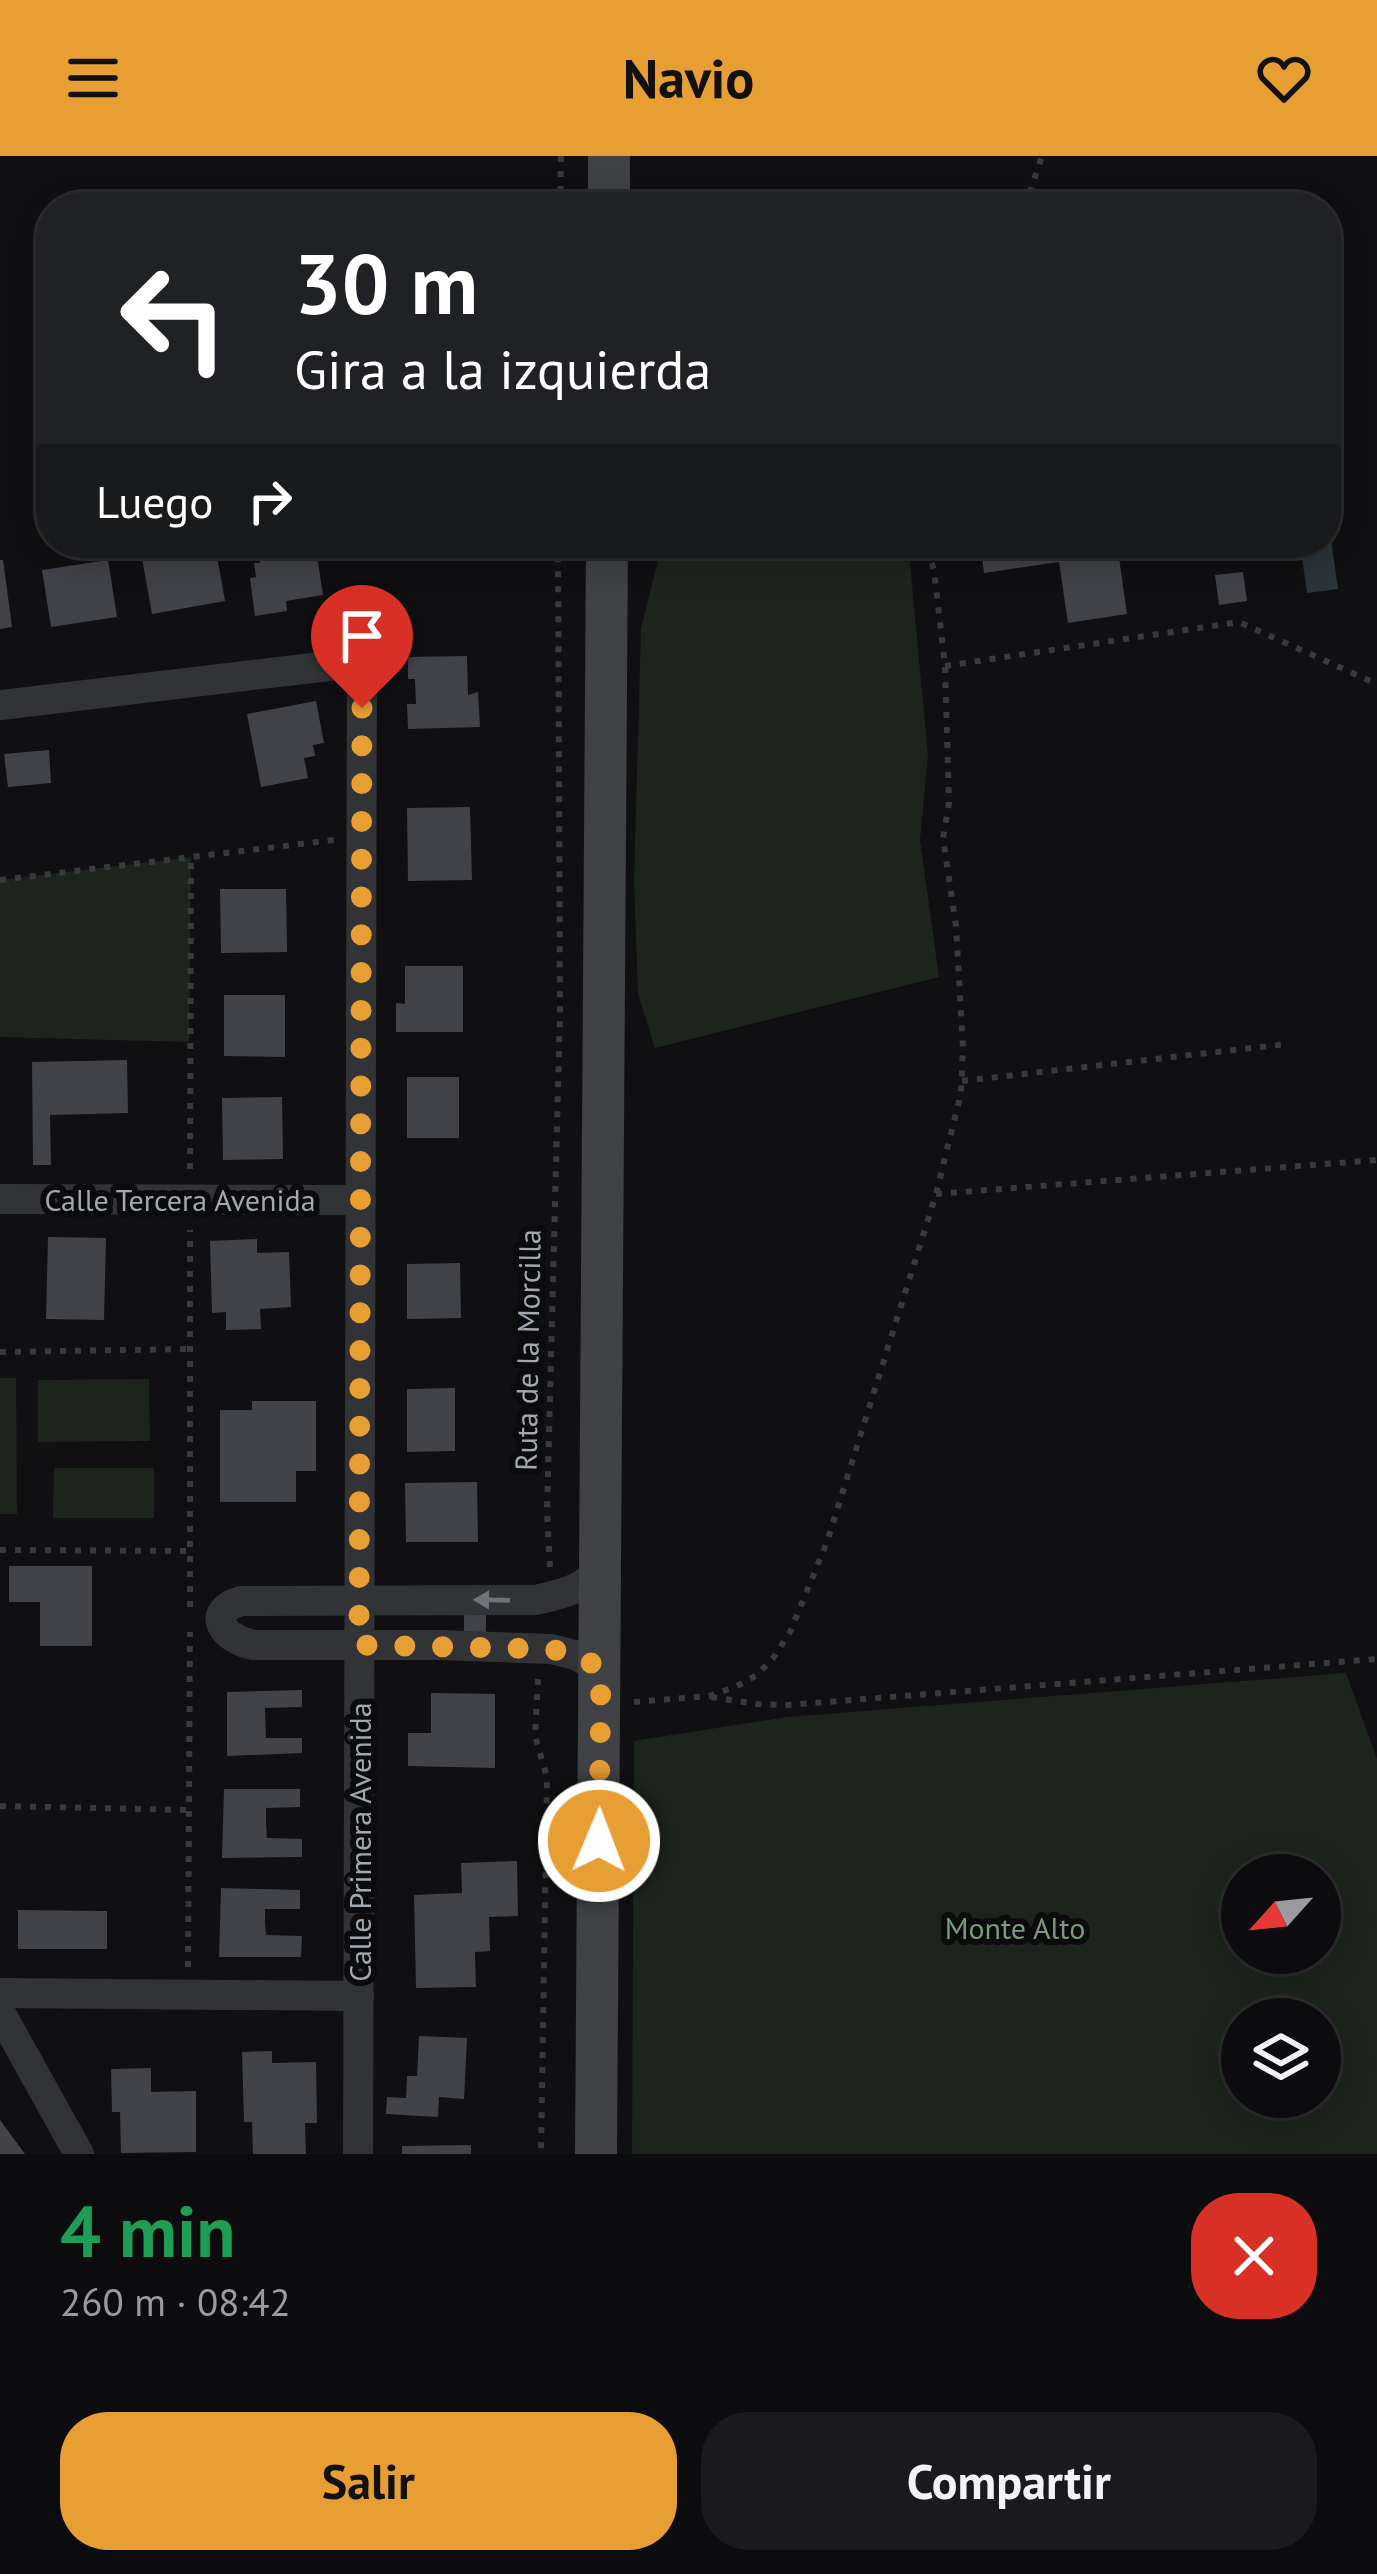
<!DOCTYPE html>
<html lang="es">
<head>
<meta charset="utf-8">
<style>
	:root { --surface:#0c0c0e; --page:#1a1a1c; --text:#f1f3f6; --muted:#9a9b9e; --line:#2c2c2e; --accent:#e79e33 }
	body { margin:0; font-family:"PT Sans",sans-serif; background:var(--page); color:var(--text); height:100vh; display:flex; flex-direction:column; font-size:45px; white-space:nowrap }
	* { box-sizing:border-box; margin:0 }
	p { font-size:39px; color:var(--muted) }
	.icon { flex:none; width:66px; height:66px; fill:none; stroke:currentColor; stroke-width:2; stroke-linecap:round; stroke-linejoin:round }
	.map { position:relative; height:1998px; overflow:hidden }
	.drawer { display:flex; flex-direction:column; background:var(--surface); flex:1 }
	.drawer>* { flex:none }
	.guide { position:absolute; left:36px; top:36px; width:1305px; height:366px; border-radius:48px; box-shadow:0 6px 30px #0003,0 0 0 3px var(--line); background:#202124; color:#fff; overflow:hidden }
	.needle { width:78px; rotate:243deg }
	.tools { position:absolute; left:1221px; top:1698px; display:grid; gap:24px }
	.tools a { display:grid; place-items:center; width:120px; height:120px; border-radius:50%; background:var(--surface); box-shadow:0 6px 30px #0003,0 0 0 3px var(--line); font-size:60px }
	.pin { position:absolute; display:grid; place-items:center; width:102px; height:102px; color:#fff; margin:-123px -51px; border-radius:50% 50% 50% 0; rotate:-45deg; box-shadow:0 0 12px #0007 }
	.pin .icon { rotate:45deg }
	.me { position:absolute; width:132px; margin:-66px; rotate:1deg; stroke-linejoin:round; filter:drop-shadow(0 0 9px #0008) }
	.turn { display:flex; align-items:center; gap:42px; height:252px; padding:0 60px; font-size:54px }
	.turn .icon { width:156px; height:156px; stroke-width:2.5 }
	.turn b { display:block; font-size:84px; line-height:102px }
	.then { display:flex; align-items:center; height:114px; padding:0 60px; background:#0003; gap:24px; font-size:45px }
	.round { display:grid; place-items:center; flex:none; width:126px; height:126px; border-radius:48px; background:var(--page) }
	.headline { display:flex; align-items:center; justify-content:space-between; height:204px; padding:0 60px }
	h1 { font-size:72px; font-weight:700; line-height:90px; color:#1e9e55 }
	.cta { display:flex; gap:24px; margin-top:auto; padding:24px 60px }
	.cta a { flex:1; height:138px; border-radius:48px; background:var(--accent); color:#111; font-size:48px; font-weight:700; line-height:138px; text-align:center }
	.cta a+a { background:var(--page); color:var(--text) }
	header { display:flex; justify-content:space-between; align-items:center; height:156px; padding:0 60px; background:var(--accent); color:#111; font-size:54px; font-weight:700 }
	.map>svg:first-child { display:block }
	.green { fill:#1d241d; fill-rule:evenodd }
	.water { fill:#2b3439 }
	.building { fill:#414348 }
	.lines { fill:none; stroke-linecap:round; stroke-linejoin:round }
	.path { stroke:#383a3d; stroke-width:6; stroke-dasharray:6 9; stroke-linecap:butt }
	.street { stroke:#323336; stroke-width:30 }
	.secondary { stroke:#404246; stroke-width:42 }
	.oneway { fill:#70737a }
	.route { stroke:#e79e33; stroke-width:21; stroke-dasharray:0 37.8 }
	.labels { text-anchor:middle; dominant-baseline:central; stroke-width:12; stroke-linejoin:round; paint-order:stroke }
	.street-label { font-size:30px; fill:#a2a8b2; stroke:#0b0b0d }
	.park-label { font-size:30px; fill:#7a9c7a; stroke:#0b0b0d }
</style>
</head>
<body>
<header><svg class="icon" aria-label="menu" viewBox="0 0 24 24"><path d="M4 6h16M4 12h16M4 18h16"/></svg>Navio<svg class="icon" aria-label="heart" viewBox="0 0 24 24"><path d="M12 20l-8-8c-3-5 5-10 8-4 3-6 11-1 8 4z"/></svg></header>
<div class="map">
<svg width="1377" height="1998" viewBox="0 0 1377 1998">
	<rect width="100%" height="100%" fill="#101012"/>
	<g class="green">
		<polygon points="662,387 908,387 928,599 920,684 939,821 655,892 638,838 634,725 641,473"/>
		<polygon points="191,701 189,886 0,881 0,724"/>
		<polygon points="0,1222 16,1222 17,1358 0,1358"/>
		<polygon points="149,1223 150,1285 38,1286 38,1224"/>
		<polygon points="54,1312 154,1312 154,1362 53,1362"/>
		<path d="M 1346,1517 L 1377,1603 L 1377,1998 L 632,1998 L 634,1585 L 787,1561 ZM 1242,1719 L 1320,1719 L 1320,1797 L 1242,1797 ZM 1242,1863 L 1320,1863 L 1320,1941 L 1242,1941 Z"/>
	</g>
	<polygon class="water" points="1326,369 1329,369 1338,433 1307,437 1300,387 1326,387"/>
	<g class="building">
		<polygon points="235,387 315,387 323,439 286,445 287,455 255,460 250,422 256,421 254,407 260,407 259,397 237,400"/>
		<polygon points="980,387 1153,387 1154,390 1118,395 1127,458 1068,467 1059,406 984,417"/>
		<polygon points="1209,387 1282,387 1283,394 1212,405"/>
		<polygon points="215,389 225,445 152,458 142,402"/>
		<polygon points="0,404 3,404 12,471 0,473"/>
		<polygon points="108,404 117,461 51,471 42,414"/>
		<polygon points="1243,416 1247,445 1219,449 1215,419"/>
		<polygon points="467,500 468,539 478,536 480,571 408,573 407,548 416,548 415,523 408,523 408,501"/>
		<polygon points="316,545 324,587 313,589 315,600 304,602 308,622 261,631 247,558"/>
		<polygon points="49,594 51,627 8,631 4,598"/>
		<polygon points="470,651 472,724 408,725 407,652"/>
		<polygon points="220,733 286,733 287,796 221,797"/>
		<polygon points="405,810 463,810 463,876 396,876 396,847 405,848"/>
		<polygon points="224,839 285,839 285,901 224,900"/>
		<polygon points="127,904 128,957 50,959 51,1009 33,1009 32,906"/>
		<rect x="407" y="921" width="52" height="61"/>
		<polygon points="282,941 283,1003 223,1004 222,942"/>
		<polygon points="48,1081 106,1082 104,1164 46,1163"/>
		<polygon points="257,1083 257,1097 289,1096 291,1151 260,1153 261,1173 226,1174 226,1156 212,1157 210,1085"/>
		<polygon points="460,1107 461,1162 407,1163 407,1108"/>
		<polygon points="455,1232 455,1295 407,1296 407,1233"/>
		<polygon points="252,1245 316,1245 316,1315 296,1315 296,1346 220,1346 220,1254 252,1254"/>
		<polygon points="477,1326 478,1386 406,1386 405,1327"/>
		<polygon points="9,1410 92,1410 92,1490 40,1490 40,1446 9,1446"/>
		<rect x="464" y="1457" width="22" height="25"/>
		<polygon points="302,1534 302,1551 265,1552 266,1582 302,1582 302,1597 227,1600 227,1536"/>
		<polygon points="431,1537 495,1538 495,1612 408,1610 408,1577 431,1577"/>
		<polygon points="224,1633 300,1633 300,1651 266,1652 266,1668 267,1682 302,1683 302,1701 222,1702"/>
		<polygon points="517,1705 518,1760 489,1761 490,1795 475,1796 476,1831 416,1832 414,1739 462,1737 461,1707"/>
		<polygon points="221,1732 300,1734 300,1753 265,1753 265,1767 266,1779 302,1780 301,1801 219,1801"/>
		<polygon points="18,1754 107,1755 107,1793 18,1793"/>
		<polygon points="419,1880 467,1882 464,1943 439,1941 438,1961 386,1958 387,1941 406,1942 407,1920 417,1920"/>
		<polygon points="272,1895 272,1907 316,1906 317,1967 305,1967 306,1998 253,1998 252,1966 244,1966 242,1896"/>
		<polygon points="151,1912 151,1936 196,1935 196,1996 121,1997 120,1956 112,1956 111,1913"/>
		<polygon points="0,1964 25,1998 0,1998"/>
		<polygon points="471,1989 471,1998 402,1998 402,1990"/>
	</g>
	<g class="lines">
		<g class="path">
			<polyline points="560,51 561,0"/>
			<polyline points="1025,51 1042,0"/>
			<polyline points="945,510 1239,466 1377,528"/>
			<polyline points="0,724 334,684"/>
			<polyline points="962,925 1287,888"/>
			<polyline points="190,1013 191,701"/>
			<polyline points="936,1038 1377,1004"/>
			<polyline points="0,1196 191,1193"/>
			<polyline points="0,1394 190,1395"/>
			<polyline points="550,1411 547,1357 560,855 558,387"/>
			<polyline points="190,1451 190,1074"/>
			<polyline points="538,1523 535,1580 547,1621 541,1998"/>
			<polyline points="711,1541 757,1548 788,1549 1377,1503"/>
			<polyline points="634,1546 709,1540 735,1531 757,1519 774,1501 790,1476 827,1386 936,1038 961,937 963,892 956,770 943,682 949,647 945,510 934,414 925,387"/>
			<polyline points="0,1650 188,1654"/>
			<polyline points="188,1811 190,1476"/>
		</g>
		<g class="street">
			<polyline points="0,549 355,507 362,516 358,1998"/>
			<polyline points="0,1043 361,1044"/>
			<path d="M 600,1512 L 575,1499 L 551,1493 L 440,1489 L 253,1489 C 223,1483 204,1456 241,1445 L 536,1444 C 565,1437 578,1435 601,1414"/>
			<polyline points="0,1837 359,1840"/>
			<polyline points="0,1856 79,1998"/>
		</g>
		<g class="secondary">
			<polyline points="609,51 609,0"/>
			<polyline points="596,1998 607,387"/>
		</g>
	</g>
	<defs><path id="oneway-solid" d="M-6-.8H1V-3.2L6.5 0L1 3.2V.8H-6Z" transform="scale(3)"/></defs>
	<use class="oneway" href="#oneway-solid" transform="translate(492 1444) rotate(-179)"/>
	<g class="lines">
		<polyline class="route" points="362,552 359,1489 551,1493 575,1499 601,1512 599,1685"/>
	</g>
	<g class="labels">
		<g class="street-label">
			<text x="180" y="1043">Calle Tercera Avenida</text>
			<text transform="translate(527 1194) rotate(-89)">Ruta de la Morcilla</text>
			<text transform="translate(359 1686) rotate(-90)">Calle Primera Avenida</text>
		</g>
		<g class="park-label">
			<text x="1015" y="1771">Monte Alto</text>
		</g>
	</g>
</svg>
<div class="tools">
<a><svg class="needle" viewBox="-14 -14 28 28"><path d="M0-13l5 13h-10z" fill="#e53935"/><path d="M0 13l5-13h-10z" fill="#9a9b9e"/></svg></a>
<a><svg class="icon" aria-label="layers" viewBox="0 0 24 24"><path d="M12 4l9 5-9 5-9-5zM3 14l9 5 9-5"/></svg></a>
</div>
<div class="pin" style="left:362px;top:552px;background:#d93025"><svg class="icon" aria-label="arrive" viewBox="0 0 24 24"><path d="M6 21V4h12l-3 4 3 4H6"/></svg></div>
<svg class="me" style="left:599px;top:1685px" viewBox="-20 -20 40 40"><circle r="17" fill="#e79e33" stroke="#fff" stroke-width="3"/><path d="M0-11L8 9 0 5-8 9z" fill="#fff"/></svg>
<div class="guide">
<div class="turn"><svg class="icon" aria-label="left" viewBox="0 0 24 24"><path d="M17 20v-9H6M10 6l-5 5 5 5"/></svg><div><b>30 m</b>Gira a la izquierda</div></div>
<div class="then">Luego<svg class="icon" aria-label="right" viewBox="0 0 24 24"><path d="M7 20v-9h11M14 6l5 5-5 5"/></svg></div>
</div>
</div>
<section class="drawer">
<div class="headline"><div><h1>4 min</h1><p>260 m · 08:42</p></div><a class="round" style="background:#d93025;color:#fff"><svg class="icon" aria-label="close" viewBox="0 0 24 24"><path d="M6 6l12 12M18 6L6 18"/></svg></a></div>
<div class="cta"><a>Salir</a><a>Compartir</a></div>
</section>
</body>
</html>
